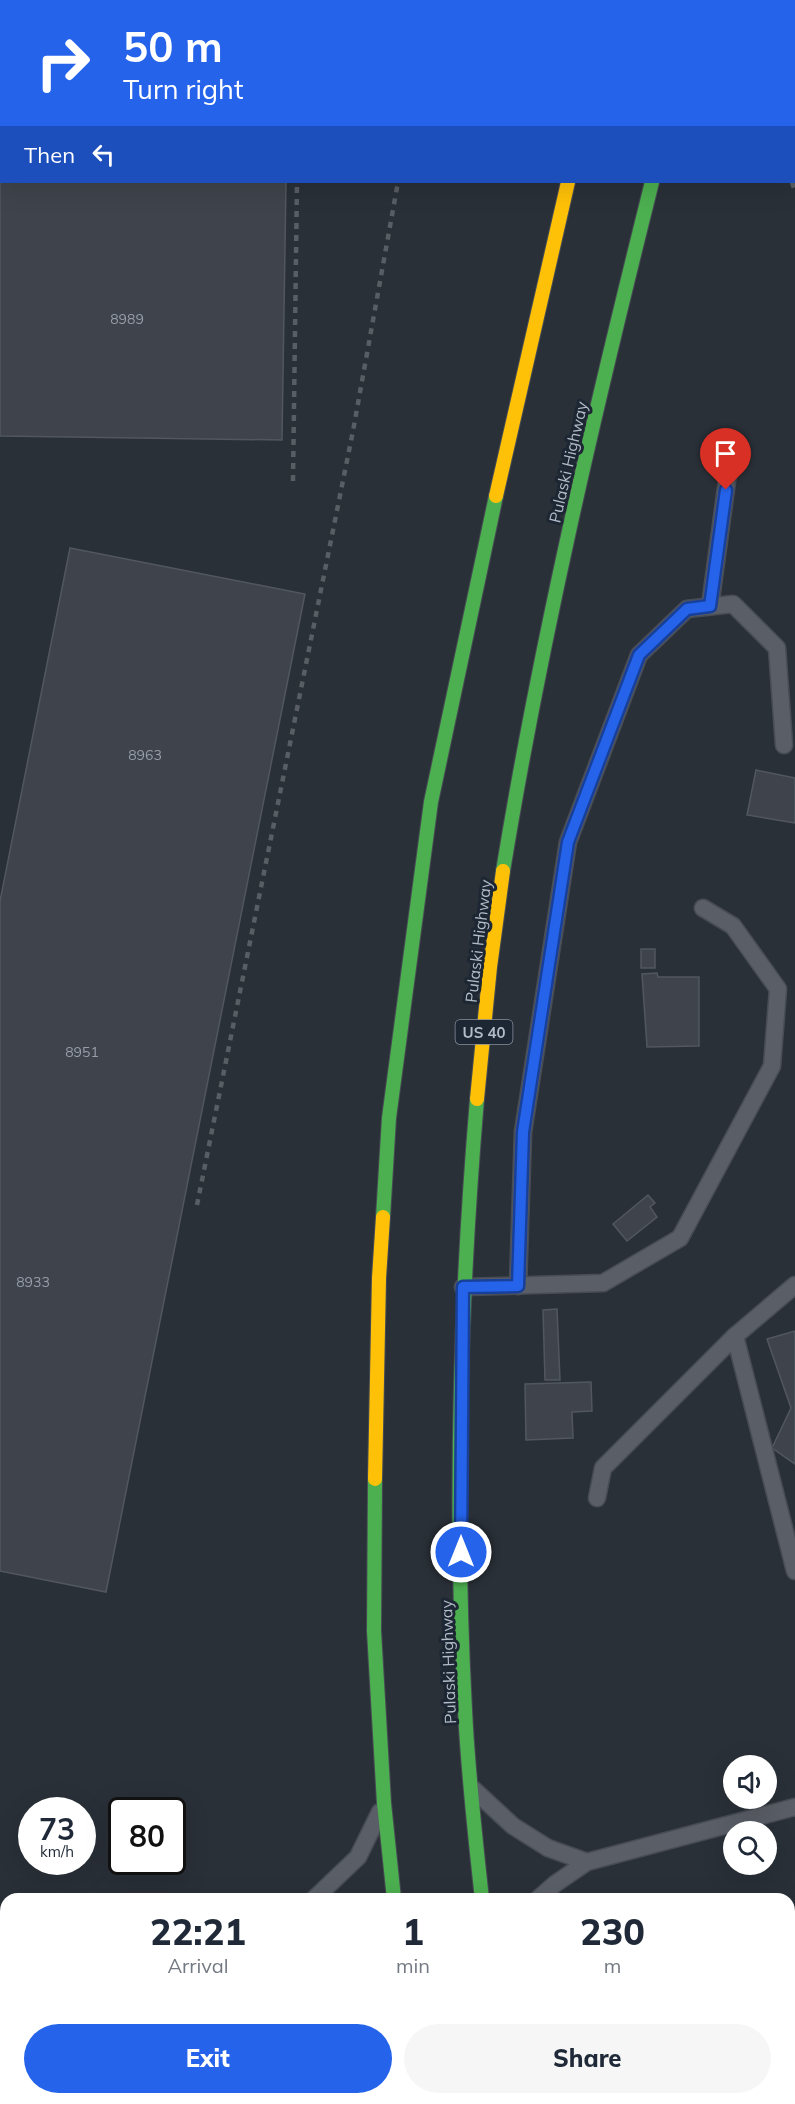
<!DOCTYPE html>
<html lang="en">
<head>
<meta charset="utf-8">
<style>
	:root { --surface:#fff; --page:#f6f6f7; --text:#1f2937; --muted:#747a83; --accent:#2563eb }
	body { margin:0; font-family:Mulish,sans-serif; background:var(--page); color:var(--text); height:100vh; display:flex; flex-direction:column; font-size:22px; white-space:nowrap }
	* { box-sizing:border-box; margin:0 }
	p { font-size:20px; color:var(--muted) }
	.icon { flex:none; width:33px; height:33px; fill:none; stroke:currentColor; stroke-width:2; stroke-linecap:round; stroke-linejoin:round }
	.map { position:relative; flex:1; overflow:hidden }
	.side { position:absolute; left:0px; top:1893px; width:795px; height:212px; display:flex; flex-direction:column; background:var(--surface); border-radius:18px 18px 0 0; box-shadow:0 6px 24px #0002 }
	.side>* { flex:none }
	.banner { position:absolute; left:0px; top:0px; width:795px; height:183px; box-shadow:0 6px 24px #0002; background:#2563eb; color:#fff; overflow:hidden }
	.buttons { position:absolute; left:723px; top:1755px; display:grid; gap:12px }
	.buttons a { display:grid; place-items:center; width:54px; height:54px; border-radius:50%; background:var(--surface); box-shadow:0 6px 24px #0002; font-size:30px }
	.speed { position:absolute; left:18px; top:1797px; display:flex; gap:12px; font-size:30px; font-weight:700; text-align:center }
	.speed>* { display:grid; place-content:center; width:78px; height:78px; border-radius:50%; background:var(--surface); box-shadow:0 6px 24px #0002; line-height:1 }
	.speed small { font-size:15px; font-weight:400 }
	.speed .limit { border:3px solid #111; border-radius:9px; background:#fff; color:#111 }
	.pin { position:absolute; display:grid; place-items:center; width:51px; height:51px; color:#fff; margin:-62px -26px; border-radius:50% 50% 50% 0; rotate:-45deg; box-shadow:0 0 6px #0007 }
	.pin .icon { rotate:45deg }
	.me { position:absolute; width:66px; margin:-33px; rotate:0deg; stroke-linejoin:round; filter:drop-shadow(0 0 4px #0008) }
	.turn { display:flex; align-items:center; gap:21px; height:126px; padding:0 24px; font-size:27px }
	.turn .icon { width:78px; height:78px; stroke-width:2.5 }
	.turn b { display:block; font-size:42px; line-height:51px }
	.then { display:flex; align-items:center; height:57px; padding:0 24px; background:#0003; gap:12px; font-size:22px }
	.eta { display:flex; justify-content:space-evenly; align-items:center; height:102px; text-align:center }
	.eta b { font-size:36px; font-weight:800; line-height:42px }
	.primary-button { display:flex; gap:12px; margin-top:auto; padding:12px 24px }
	.primary-button a { flex:1; height:69px; border-radius:36px; background:var(--accent); color:#fff; font-size:24px; font-weight:800; line-height:69px; text-align:center }
	.primary-button a+a { background:var(--page); color:var(--text) }
	.map>svg:first-child { display:block }
	.building { fill:#3f444c; stroke:#52575f; stroke-width:1.5 }
	.lines { fill:none; stroke-linecap:round; stroke-linejoin:round }
	.lane-casing { stroke:#484c55; stroke-width:19 }
	.fast-casing { stroke:#474c53; stroke-width:16 }
	.slow-casing { stroke:#474c53; stroke-width:16 }
	.lane { stroke:#5a5e66; stroke-width:16 }
	.fast { stroke:#4caf50; stroke-width:14 }
	.slow { stroke:#ffc107; stroke-width:14 }
	.rail { stroke:#595d64; stroke-width:4.5; stroke-dasharray:6 6; stroke-linecap:butt }
	.route-casing { stroke:#184099; stroke-width:15 }
	.route { stroke:#2563eb; stroke-width:10 }
	.labels { text-anchor:middle; dominant-baseline:central; stroke-width:6; stroke-linejoin:round; paint-order:stroke }
	.number-label { font-size:14px; fill:#979eaa }
	.shield { fill:#1d2633; stroke:#878f9c; stroke-width:1.5 }
	.shield-label { font-size:15px; font-weight:bold; fill:#b4bcc9 }
	.street-label { font-size:16px; fill:#b4bcc9; stroke:#1d2633 }
</style>
</head>
<body>
<div class="map">
<svg width="795" height="2104" viewBox="0 0 795 2104">
	<rect width="100%" height="100%" fill="#2a3038"/>
	<g class="building">
		<polygon points="0,0 289,0 2,2 2,182 286,182 282,440 0,436"/>
		<polygon points="70,548 305,594 106,1592 0,1571 0,901"/>
		<polygon points="756,770 795,778 795,823 747,815"/>
		<rect x="641" y="949" width="14" height="19"/>
		<polygon points="657,973 658,977 699,977 699,1046 647,1047 642,974"/>
		<polygon points="648,1195 655,1203 650,1207 657,1217 627,1241 613,1224"/>
		<polygon points="557,1309 560,1380 545,1380 543,1310"/>
		<polygon points="795,1331 795,1464 772,1448 791,1408 767,1339"/>
		<polygon points="591,1382 592,1411 572,1412 573,1438 526,1440 525,1384"/>
	</g>
	<g class="lines">
		<defs>
			<g id="lane">
				<polyline points="710,606 732,444"/>
				<polyline points="795,1285 735,1336 795,1571"/>
				<polyline points="518,1286 523,1132 568,842 639,655 687,609 733,604 777,648 784,745"/>
				<polyline points="463,1287 603,1283 680,1238 772,1066 778,989 733,926 703,908"/>
				<polyline points="597,1498 603,1468 735,1336"/>
				<polyline points="473,1789 513,1826 548,1848 587,1862"/>
				<polyline points="314,1899 358,1857 380,1812"/>
				<polyline points="538,1899 555,1884 587,1862 795,1807"/>
				<polyline points="40,2104 44,2098"/>
			</g>
			<g id="fast">
				<polyline points="696,0 696,2"/>
				<path d="M 503,871 C 541,639 595,410 652,182"/>
				<path d="M 477,1099 C 460,1302 454,1506 465,1710 C 468,1773 475,1836 482,1899"/>
				<polyline points="383,1217 389,1118 431,802 496,496"/>
				<polyline points="375,1479 374,1631 384,1803 394,1899"/>
				<polyline points="418,2098 418,2104"/>
				<polyline points="507,2098 508,2104"/>
			</g>
			<g id="slow">
				<polyline points="611,0 611,2"/>
				<polyline points="496,496 568,182"/>
				<polyline points="477,1099 490,967 503,871"/>
				<polyline points="375,1479 379,1278 383,1217"/>
			</g>
		</defs>
		<use href="#lane" class="lane-casing"/>
		<use href="#fast" class="fast-casing"/>
		<use href="#slow" class="slow-casing"/>
		<use href="#lane" class="lane"/>
		<use href="#fast" class="fast"/>
		<use href="#slow" class="slow"/>
		<g class="rail">
			<polyline points="735,0 735,2"/>
			<polyline points="300,2 300,0"/>
			<polyline points="421,2 421,0"/>
			<polyline points="792,182 795,192"/>
			<polyline points="293,481 297,182"/>
			<polyline points="197,1205 353,431 398,182"/>
		</g>
	</g>
	<g class="lines">
		<defs>
			<polyline id="route" points="461,1552 463,1287 518,1286 523,1132 568,842 639,655 687,609 710,606 726,490"/>
		</defs>
		<use href="#route" class="route-casing"/>
		<use href="#route" class="route"/>
	</g>
	<g class="labels">
		<g class="number-label">
			<text x="127" y="319">8989</text>
			<text x="145" y="755">8963</text>
			<text x="82" y="1052">8951</text>
			<text x="33" y="1282">8933</text>
		</g>
		<rect class="shield" x="455.5" y="1020" width="57" height="24" rx="4.5"/>
		<g class="shield-label">
			<text x="484" y="1032">US 40</text>
		</g>
		<g class="street-label">
			<text transform="translate(568 462) rotate(-77)">Pulaski Highway</text>
			<text transform="translate(478 941) rotate(-83)">Pulaski Highway</text>
			<text transform="translate(448 1662) rotate(-92)">Pulaski Highway</text>
		</g>
	</g>
</svg>
<div class="buttons">
<a><svg class="icon" aria-label="sound" viewBox="0 0 24 24"><path d="M4 9h4l5-4v14l-5-4H4zM17 9q2 3 0 6"/></svg></a>
<a><svg class="icon" aria-label="search" viewBox="0 0 24 24"><circle cx="10" cy="10" r="6"/><path d="M15 15l6 6"/></svg></a>
</div>
<div class="speed"><div>73<small>km/h</small></div><div class="limit">80</div></div>
<div class="pin" style="left:726px;top:490px;background:#d93025"><svg class="icon" aria-label="arrive" viewBox="0 0 24 24"><path d="M6 21V4h12l-3 4 3 4H6"/></svg></div>
<svg class="me" style="left:461px;top:1552px" viewBox="-20 -20 40 40"><circle r="17" fill="#2563eb" stroke="#fff" stroke-width="3"/><path d="M0-11L8 9 0 5-8 9z" fill="#fff"/></svg>
<div class="banner">
<div class="turn"><svg class="icon" aria-label="right" viewBox="0 0 24 24"><path d="M7 20v-9h11M14 6l5 5-5 5"/></svg><div><b>50 m</b>Turn right</div></div>
<div class="then">Then<svg class="icon" aria-label="left" viewBox="0 0 24 24"><path d="M17 20v-9H6M10 6l-5 5 5 5"/></svg></div>
</div>
<section class="side">
<div class="eta">
<div><b>22:21</b><p>Arrival</p></div>
<div><b>1</b><p>min</p></div>
<div><b>230</b><p>m</p></div>
</div>
<div class="primary-button"><a>Exit</a><a>Share</a></div>
</section>
</div>
</body>
</html>
